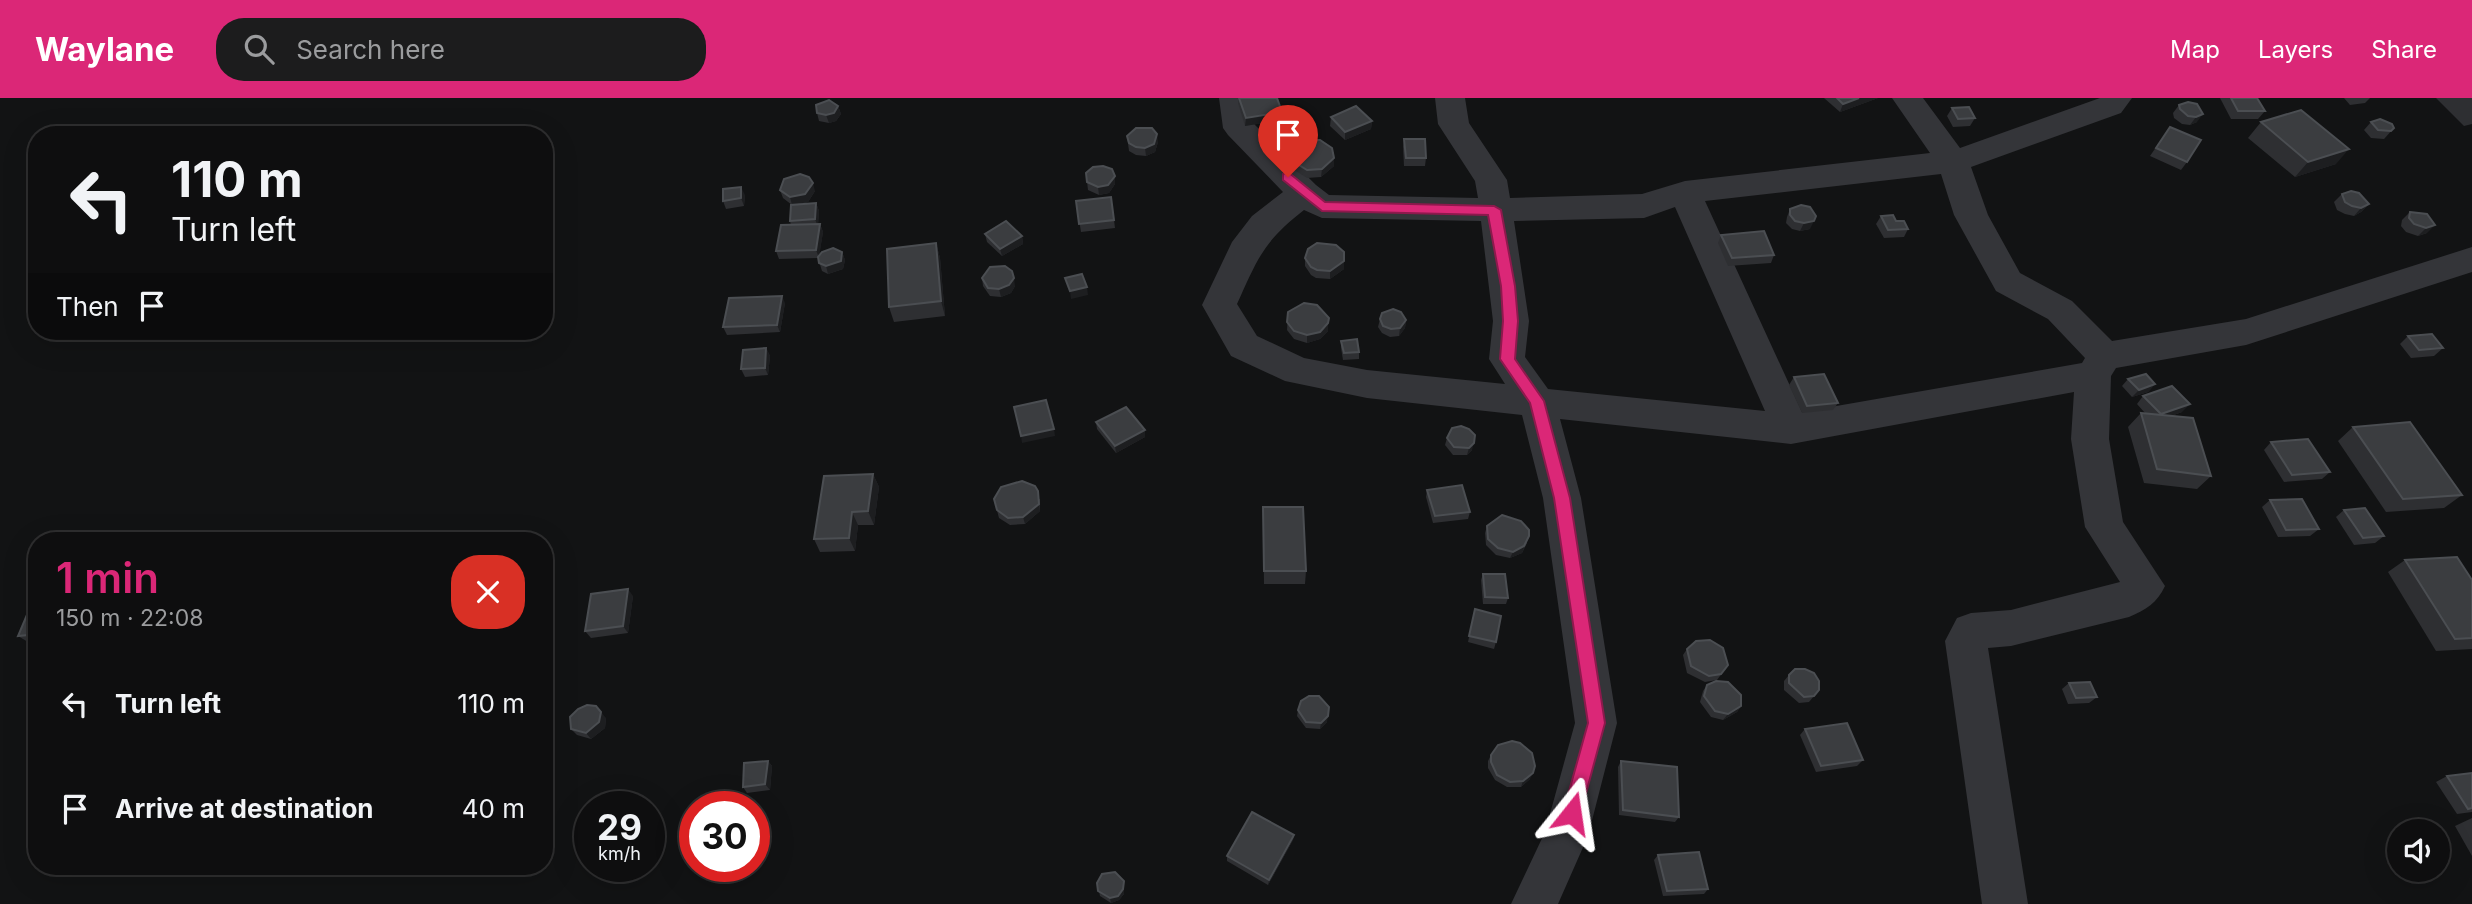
<!DOCTYPE html>
<html lang="en">
<head>
<meta charset="utf-8">
<style>
	:root { --surface:#0e0e0f; --page:#1c1c1d; --text:#f1f3f6; --muted:#9b9c9e; --line:#2e2e2f; --accent:#db2777 }
	body { margin:0; font-family:Inter,sans-serif; background:var(--page); color:var(--text); height:100vh; display:flex; flex-direction:column; font-size:26px; white-space:nowrap }
	* { box-sizing:border-box; margin:0 }
	p { font-size:23px; color:var(--muted) }
	.icon { flex:none; width:38px; height:38px; fill:none; stroke:currentColor; stroke-width:2; stroke-linecap:round; stroke-linejoin:round }
	.map { position:relative; flex:1; overflow:hidden }
	.sheet { position:absolute; left:28px; top:434px; width:525px; height:343px; display:flex; flex-direction:column; background:var(--surface); border-radius:28px; box-shadow:0 7px 28px #0002,0 0 0 2px var(--line) }
	.sheet>* { flex:none }
	.guide { position:absolute; left:28px; top:28px; width:525px; height:214px; border-radius:28px; box-shadow:0 7px 28px #0002,0 0 0 2px var(--line); background:#0e0e0f; color:var(--text); overflow:hidden }
	.buttons { position:absolute; left:2387px; top:721px; display:grid; gap:14px }
	.buttons a { display:grid; place-items:center; width:63px; height:63px; border-radius:50%; background:var(--surface); box-shadow:0 7px 28px #0002,0 0 0 2px var(--line); font-size:35px }
	.speed { position:absolute; left:574px; top:693px; display:flex; gap:14px; font-size:35px; font-weight:700; text-align:center }
	.speed>* { display:grid; place-content:center; width:91px; height:91px; border-radius:50%; background:var(--surface); box-shadow:0 7px 28px #0002,0 0 0 2px var(--line); line-height:1 }
	.speed small { font-size:18px; font-weight:400 }
	.speed .limit { border:10px solid #d22; background:#fff; color:#111 }
	.pin { position:absolute; display:grid; place-items:center; width:60px; height:60px; color:#fff; margin:-72px -30px; border-radius:50% 50% 50% 0; rotate:-45deg; box-shadow:0 0 7px #0007 }
	.pin .icon { rotate:45deg }
	.me { position:absolute; width:77px; margin:-38px; rotate:15deg; stroke-linejoin:round; filter:drop-shadow(0 0 5px #0008) }
	.turn { display:flex; align-items:center; gap:24px; height:147px; padding:0 28px; font-size:32px }
	.turn .icon { width:91px; height:91px; stroke-width:2.5 }
	.turn b { display:block; font-size:49px; line-height:60px }
	.then { display:flex; align-items:center; height:66px; padding:0 28px; background:#0003; gap:14px; font-size:26px }
	.round { display:grid; place-items:center; flex:none; width:74px; height:74px; border-radius:28px; background:var(--page) }
	.summary { display:flex; align-items:center; justify-content:space-between; height:119px; padding:0 28px }
	h1 { font-size:42px; font-weight:600; line-height:52px; color:var(--accent) }
	ul { padding:0; list-style:none }
	li { display:flex; align-items:center; gap:21px; height:105px; padding:0 28px }
	li div { flex:1 }
	li b { display:block; font-size:26px }
	li em { font-style:normal }
	header { display:flex; align-items:center; gap:42px; box-sizing:border-box; height:98px; padding:0 35px; background:var(--accent); color:#fff }
	header strong { font-size:33px }
	nav { display:flex; gap:38px; margin-inline-start:auto; font-size:24px }
	.search { width:490px; height:63px; background:var(--page); display:flex; align-items:center; gap:18px; box-sizing:border-box; padding:0 24px; border-radius:28px; color:var(--muted); font-size:26px }
	.map>svg:first-child { display:block }
	.lines { fill:none; stroke-linecap:round; stroke-linejoin:round }
	.street { fill:#343539; fill-rule:evenodd }
	.wall { fill:#2e2f32 }
	.shaded-wall { fill:#1d1e20 }
	.building { fill:#3b3d40; stroke:#4b4e52; stroke-width:2 }
	.route { fill:#db2777; stroke:#8e194d; stroke-width:2 }
</style>
</head>
<body>
<header>
<strong>Waylane</strong>
<div class="search"><svg class="icon" aria-label="search" viewBox="0 0 24 24"><circle cx="10" cy="10" r="6"/><path d="M15 15l6 6"/></svg>Search here</div>
<nav><a>Map</a><a>Layers</a><a>Share</a></nav>
</header>
<div class="map">
<svg width="2472" height="806" viewBox="0 0 2472 806">
	<rect width="100%" height="100%" fill="#121314"/>
	<g class="lines">
		<path class="street" d="M 1219,0 L 1249,0 L 1254,26 L 1316,87 L 1329,97 L 1478,100 L 1475,83 L 1438,26 L 1435,0 L 1465,0 L 1469,25 L 1507,82 L 1510,100 L 1642,96 L 1685,83 L 1930,55 L 1892,0 L 1923,0 L 1960,50 L 2100,0 L 2132,0 L 2121,15 L 1971,69 L 1988,117 L 2020,175 L 2072,203 L 2112,243 L 2246,221 L 2472,149 L 2472,174 L 2246,247 L 2116,270 L 2111,278 L 2109,341 L 2123,424 L 2165,488 C 2157,505 2146,512 2129,519 L 2011,548 L 1988,550 L 2028,806 L 1982,806 L 1945,543 L 1957,520 L 1971,515 L 2011,512 L 2120,484 L 2085,429 L 2071,341 L 2074,294 L 1791,346 L 1560,321 L 1581,400 L 1617,625 L 1588,738 L 1558,806 L 1511,806 L 1545,734 L 1575,625 L 1543,400 L 1522,317 L 1367,300 L 1285,283 L 1231,258 L 1202,207 L 1232,144 L 1252,118 L 1283,94 L 1228,37 L 1223,30 ZM 1941,76 L 1954,117 L 1996,193 L 2048,221 L 2085,260 L 2082,265 L 1802,314 L 1705,103 ZM 1675,109 L 1765,313 L 1548,291 L 1525,259 L 1529,223 L 1514,123 L 1644,120 ZM 1304,112 L 1322,120 L 1481,123 L 1493,223 L 1489,261 L 1505,286 L 1367,272 L 1304,260 L 1257,238 L 1237,206 C 1258,160 1263,144 1304,112 Z"/>
	</g>
	<g class="wall">
		<polygon points="1238,0 1277,0 1282,22 1245,28 1238,5"/>
		<polygon points="1824,0 1878,0 1840,14"/>
		<polygon points="2220,0 2257,0 2265,13 2258,21 2231,21"/>
		<polygon points="2344,0 2370,0 2365,5 2350,7"/>
		<polygon points="2436,0 2472,0 2472,26 2464,28"/>
		<polygon points="2197,6 2197,24 2190,27 2182,26 2174,20 2173,15 2179,7"/>
		<polygon points="838,8 841,16 836,23 829,25 819,23 817,15"/>
		<polygon points="1952,10 1975,20 1970,28 1953,29 1947,18"/>
		<polygon points="1331,19 1372,23 1371,31 1345,42 1330,28"/>
		<polygon points="2261,24 2336,66 2295,79 2248,40"/>
		<polygon points="2371,24 2394,30 2384,41 2371,40 2364,32"/>
		<polygon points="2170,29 2187,64 2181,72 2150,58"/>
		<polygon points="1127,38 1158,44 1155,54 1146,58 1136,57 1129,53"/>
		<polygon points="1404,41 1426,60 1425,68 1404,68 1403,49"/>
		<polygon points="1290,52 1334,60 1334,68 1321,79 1307,80 1291,70"/>
		<polygon points="1086,75 1115,86 1109,95 1099,97 1088,92"/>
		<polygon points="780,92 815,93 808,104 795,107 816,105 819,113 818,126 820,126 823,134 819,157 842,154 845,162 843,171 828,176 822,173 818,160 779,161 776,153 791,127 790,123 792,107 783,100"/>
		<polygon points="2342,96 2369,106 2361,114 2354,118 2345,116 2337,112 2334,104"/>
		<polygon points="745,97 744,108 726,111 723,103"/>
		<polygon points="1111,99 1115,130 1081,134 1076,103"/>
		<polygon points="1790,111 1810,131 1800,133 1792,131 1786,125 1787,119"/>
		<polygon points="2410,114 2427,116 2427,135 2418,138 2406,134 2401,128 2402,122"/>
		<polygon points="1881,118 1896,123 1908,131 1904,139 1884,140 1876,126"/>
		<polygon points="985,136 1022,138 1023,146 1002,158 987,144"/>
		<polygon points="1721,137 1774,157 1771,165 1728,168 1718,145"/>
		<polygon points="936,145 940,160 945,218 894,224 889,209"/>
		<polygon points="1305,160 1344,163 1344,171 1330,181 1316,180 1311,177 1305,168"/>
		<polygon points="982,180 1015,188 1011,195 1001,199 990,198 983,188"/>
		<polygon points="785,205 780,234 727,237 723,229"/>
		<polygon points="1288,214 1328,233 1320,241 1307,245 1294,241 1287,232"/>
		<polygon points="1380,221 1406,222 1405,230 1399,238 1390,239 1382,235 1378,229"/>
		<polygon points="2408,238 2443,250 2434,258 2411,260 2400,246"/>
		<polygon points="1341,243 1359,254 1359,261 1343,262 1341,250"/>
		<polygon points="766,250 770,258 768,277 745,279 741,271"/>
		<polygon points="1794,279 1838,305 1833,312 1802,315 1789,287"/>
		<polygon points="2128,281 2155,286 2148,294 2132,299 2122,288"/>
		<polygon points="2143,298 2182,314 2171,318 2211,378 2197,391 2144,385 2128,329 2141,315 2145,315 2137,306"/>
		<polygon points="1096,324 1145,332 1145,339 1116,355 1097,331"/>
		<polygon points="2353,329 2462,397 2444,410 2386,414 2338,343"/>
		<polygon points="1447,340 1472,352 1467,357 1453,357 1445,347"/>
		<polygon points="2271,344 2330,374 2322,381 2284,384 2264,352"/>
		<polygon points="873,376 879,389 874,427 858,427 855,453 820,454 814,441"/>
		<polygon points="1427,392 1470,414 1468,421 1433,425 1426,399"/>
		<polygon points="994,401 1040,401 1040,413 1025,426 1010,427 999,420"/>
		<polygon points="2270,402 2319,431 2310,438 2278,439 2262,409"/>
		<polygon points="1263,409 1306,473 1305,486 1264,486"/>
		<polygon points="2344,412 2384,438 2375,445 2354,447 2336,419"/>
		<polygon points="1487,428 1527,445 1522,455 1510,460 1496,457 1486,447 1485,435"/>
		<polygon points="2405,462 2472,482 2472,551 2436,553 2388,474"/>
		<polygon points="1483,476 1508,500 1506,506 1483,506 1481,482"/>
		<polygon points="633,498 628,535 591,540 585,533"/>
		<polygon points="37,504 37,544 28,544 18,538"/>
		<polygon points="1475,511 1496,544 1494,551 1468,544"/>
		<polygon points="1687,551 1728,567 1717,582 1705,584 1687,575 1683,557"/>
		<polygon points="1789,577 1819,592 1809,604 1799,605 1784,592 1784,583"/>
		<polygon points="2069,585 2097,599 2089,605 2068,606 2062,591"/>
		<polygon points="1707,587 1741,608 1737,614 1723,622 1711,619 1700,604 1703,593"/>
		<polygon points="1298,612 1327,624 1320,631 1306,630 1297,618"/>
		<polygon points="606,620 605,630 591,641 577,637 571,631"/>
		<polygon points="1805,631 1863,662 1857,668 1816,674 1800,637"/>
		<polygon points="1491,657 1530,681 1521,689 1507,689 1495,682 1488,670 1488,663"/>
		<polygon points="768,663 772,668 770,692 747,695 743,689"/>
		<polygon points="1621,663 1679,719 1675,724 1619,717 1618,669"/>
		<polygon points="2472,675 2472,714 2457,716 2436,684 2447,678"/>
		<polygon points="2472,720 2472,758 2455,728"/>
		<polygon points="1294,737 1293,742 1268,787 1227,763 1227,758"/>
		<polygon points="1658,757 1708,791 1704,796 1663,798 1654,762"/>
		<polygon points="1124,783 1124,796 1119,802 1111,805 1100,798 1097,785"/>
	</g>
	<g class="shaded-wall">
		<polygon points="1859,0 1878,0 1840,14 1843,6"/>
		<polygon points="838,8 841,16 836,23 829,25 826,17"/>
		<polygon points="1282,14 1282,22 1245,28 1246,20"/>
		<polygon points="2203,16 2197,24 2190,27 2196,19"/>
		<polygon points="1372,23 1371,31 1345,42 1345,34"/>
		<polygon points="1157,36 1158,44 1155,54 1146,58 1145,50"/>
		<polygon points="2349,51 2336,66 2295,79 2308,64"/>
		<polygon points="1334,60 1334,68 1321,79 1322,71"/>
		<polygon points="1115,78 1115,86 1109,95 1099,97 1098,89"/>
		<polygon points="813,85 815,93 808,104 792,107 790,99"/>
		<polygon points="741,89 745,97 744,108 741,100"/>
		<polygon points="816,105 819,113 818,129 815,121"/>
		<polygon points="2369,106 2361,114 2354,118 2361,110"/>
		<polygon points="1814,123 1810,131 1800,133 1804,125"/>
		<polygon points="820,126 823,134 819,160 816,152"/>
		<polygon points="2435,127 2427,135 2418,138 2426,130"/>
		<polygon points="1022,138 1023,146 1002,158 1000,151"/>
		<polygon points="936,145 940,160 945,218 941,203"/>
		<polygon points="842,154 845,162 843,171 828,176 826,168"/>
		<polygon points="1344,163 1344,171 1330,181 1330,173"/>
		<polygon points="1014,180 1015,188 1011,195 1001,199 999,191"/>
		<polygon points="1087,189 1088,197 1071,201 1070,193"/>
		<polygon points="782,198 785,205 780,234 777,227"/>
		<polygon points="1406,222 1405,230 1399,238 1400,230"/>
		<polygon points="1328,225 1328,233 1320,241 1307,245 1307,237"/>
		<polygon points="766,250 770,258 768,277 765,270"/>
		<polygon points="2155,286 2148,294 2132,299 2139,292"/>
		<polygon points="2190,306 2182,314 2154,324 2161,316"/>
		<polygon points="1054,331 1055,338 1022,345 1021,338"/>
		<polygon points="1145,332 1145,339 1116,355 1115,348"/>
		<polygon points="1474,345 1472,352 1467,357 1469,350"/>
		<polygon points="873,376 879,389 874,427 868,413"/>
		<polygon points="1038,393 1040,413 1025,426 1023,419"/>
		<polygon points="852,414 858,427 855,453 849,440"/>
		<polygon points="137,437 145,443 134,443"/>
		<polygon points="1529,438 1522,455 1510,460 1513,454"/>
		<polygon points="628,491 633,498 628,535 623,528"/>
		<polygon points="544,526 550,532 544,565"/>
		<polygon points="596,608 606,620 605,630 591,641 586,635"/>
		<polygon points="1741,608 1737,614 1723,622 1728,616"/>
		<polygon points="1328,618 1327,624 1320,631 1321,625"/>
		<polygon points="768,663 772,668 770,692 765,686"/>
		<polygon points="1533,675 1530,681 1521,689 1523,683"/>
		<polygon points="1294,737 1293,742 1268,787 1269,782"/>
		<polygon points="1124,783 1124,796 1119,802 1111,805 1110,800"/>
	</g>
	<g class="building">
		<polygon points="1239,0 1277,0 1282,14 1246,20"/>
		<polygon points="1837,0 1859,0 1843,6"/>
		<polygon points="2231,0 2257,0 2265,13 2238,13"/>
		<polygon points="829,2 838,8 834,15 826,17 817,15 816,7"/>
		<polygon points="2188,4 2197,6 2203,16 2196,19 2188,18 2180,11 2179,7"/>
		<polygon points="1356,8 1372,23 1345,34 1331,19"/>
		<polygon points="1969,9 1975,20 1958,21 1952,10"/>
		<polygon points="2301,12 2349,51 2308,64 2261,24"/>
		<polygon points="2380,21 2392,26 2394,30 2391,33 2378,32 2371,24"/>
		<polygon points="2170,29 2201,42 2187,64 2156,50"/>
		<polygon points="1136,30 1152,30 1157,36 1154,46 1145,50 1136,49 1129,45 1127,38"/>
		<polygon points="1404,41 1425,41 1426,60 1406,60"/>
		<polygon points="1305,42 1320,42 1332,50 1334,60 1322,71 1307,72 1291,62 1290,52"/>
		<polygon points="1103,68 1112,71 1115,78 1108,87 1098,89 1087,84 1086,75 1093,69"/>
		<polygon points="800,76 809,79 813,85 805,96 790,99 780,92 784,81"/>
		<polygon points="741,89 741,100 723,103 723,91"/>
		<polygon points="2351,93 2359,95 2369,106 2361,110 2352,108 2345,104 2342,96"/>
		<polygon points="1111,99 1114,122 1079,126 1076,103"/>
		<polygon points="816,105 815,121 790,123 791,107"/>
		<polygon points="1801,107 1810,109 1816,118 1814,123 1804,125 1795,123 1790,117 1790,111"/>
		<polygon points="2410,114 2427,116 2435,127 2426,130 2414,126 2409,120"/>
		<polygon points="1893,117 1896,123 1904,123 1908,131 1888,132 1881,118"/>
		<polygon points="1006,123 1022,138 1000,151 985,136"/>
		<polygon points="820,126 816,152 776,153 781,127"/>
		<polygon points="1764,133 1774,157 1732,160 1721,137"/>
		<polygon points="936,145 941,203 889,209 887,151"/>
		<polygon points="1317,145 1336,147 1344,154 1344,163 1330,173 1317,172 1311,169 1305,160 1308,151"/>
		<polygon points="833,150 842,154 841,163 826,168 819,165 818,159 822,154"/>
		<polygon points="1005,168 1012,173 1014,180 1009,187 999,191 988,190 982,180 990,169"/>
		<polygon points="1082,176 1087,189 1070,193 1065,180"/>
		<polygon points="782,198 777,227 723,229 729,200"/>
		<polygon points="1304,205 1317,207 1329,220 1328,225 1320,234 1307,237 1294,233 1287,224 1288,214"/>
		<polygon points="1393,211 1401,214 1406,222 1400,230 1391,231 1383,228 1380,221 1382,215"/>
		<polygon points="2432,236 2443,250 2419,252 2408,238"/>
		<polygon points="1357,241 1359,254 1344,255 1341,243"/>
		<polygon points="766,250 765,270 741,271 743,252"/>
		<polygon points="1824,276 1838,305 1807,308 1794,279"/>
		<polygon points="2146,276 2155,286 2139,292 2128,281"/>
		<polygon points="2172,288 2190,306 2161,316 2143,298"/>
		<polygon points="1046,302 1054,331 1021,338 1014,309"/>
		<polygon points="1126,309 1145,332 1115,348 1096,324"/>
		<polygon points="2141,315 2193,320 2211,378 2157,371"/>
		<polygon points="2410,324 2462,397 2403,401 2353,329"/>
		<polygon points="1461,328 1469,331 1475,337 1474,345 1469,350 1454,349 1447,340 1452,330"/>
		<polygon points="2308,341 2330,374 2292,377 2271,344"/>
		<polygon points="873,376 868,413 852,414 849,440 814,441 824,378"/>
		<polygon points="1022,383 1035,388 1038,393 1039,406 1023,419 1008,420 997,412 994,401 1001,389"/>
		<polygon points="1462,387 1470,414 1435,418 1427,392"/>
		<polygon points="2302,401 2319,431 2286,432 2270,402"/>
		<polygon points="1263,409 1303,409 1306,473 1264,473"/>
		<polygon points="2365,410 2384,438 2363,440 2344,412"/>
		<polygon points="1502,417 1521,423 1529,432 1529,438 1524,448 1513,454 1498,450 1488,441 1487,428"/>
		<polygon points="114,435 137,437 134,443 109,443"/>
		<polygon points="2457,459 2472,482 2472,540 2455,541 2405,462"/>
		<polygon points="1483,476 1505,476 1508,500 1485,499"/>
		<polygon points="628,491 623,528 585,533 591,496"/>
		<polygon points="37,504 37,536 18,538 32,505"/>
		<polygon points="1475,511 1501,518 1496,544 1469,538"/>
		<polygon points="1710,542 1723,550 1728,567 1721,576 1709,578 1691,568 1687,551 1696,543"/>
		<polygon points="1795,571 1805,571 1814,575 1819,583 1819,592 1814,598 1804,599 1789,585 1789,577"/>
		<polygon points="1716,583 1728,584 1741,597 1741,608 1728,616 1715,613 1704,598 1707,587"/>
		<polygon points="2090,584 2097,599 2076,600 2069,585"/>
		<polygon points="1309,598 1319,598 1329,609 1328,618 1321,625 1306,624 1298,612 1301,603"/>
		<polygon points="587,607 596,608 601,614 599,624 586,635 571,631 570,619 578,611"/>
		<polygon points="1847,625 1863,662 1821,668 1805,631"/>
		<polygon points="1512,643 1520,645 1532,655 1535,668 1533,675 1523,683 1510,684 1497,677 1491,664 1491,657 1498,647"/>
		<polygon points="768,663 765,686 743,689 744,665"/>
		<polygon points="1621,663 1677,669 1679,719 1623,712"/>
		<polygon points="2472,675 2472,710 2468,711 2447,678"/>
		<polygon points="1252,714 1294,737 1269,782 1227,758"/>
		<polygon points="1699,754 1708,791 1667,793 1658,757"/>
		<polygon points="1115,774 1124,783 1123,791 1118,798 1110,800 1098,793 1097,785 1102,776"/>
	</g>
	<polygon class="route" points="1288,74 1325,104 1494,108 1501,112 1515,188 1518,223 1515,261 1544,303 1570,400 1605,625 1579,721 1572,724 1566,721 1563,715 1588,625 1554,400 1530,305 1500,261 1503,223 1501,188 1488,117 1322,113 1283,82 1283,76"/>
</svg>
<div class="buttons">
<a><svg class="icon" aria-label="sound" viewBox="0 0 24 24"><path d="M4 9h4l5-4v14l-5-4H4zM17 9q2 3 0 6"/></svg></a>
</div>
<div class="speed"><div>29<small>km/h</small></div><div class="limit">30</div></div>
<div class="pin" style="left:1288px;top:79px;background:#d93025"><svg class="icon" aria-label="arrive" viewBox="0 0 24 24"><path d="M6 21V4h12l-3 4 3 4H6"/></svg></div>
<svg class="me" style="left:1572px;top:715px" viewBox="-20 -20 40 40"><path d="M0-17L14 15 0 8-14 15z" fill="#db2777" stroke="#fff" stroke-width="4"/></svg>
<div class="guide">
<div class="turn"><svg class="icon" aria-label="left" viewBox="0 0 24 24"><path d="M17 20v-9H6M10 6l-5 5 5 5"/></svg><div><b>110 m</b>Turn left</div></div>
<div class="then">Then<svg class="icon" aria-label="arrive" viewBox="0 0 24 24"><path d="M6 21V4h12l-3 4 3 4H6"/></svg></div>
</div>
<section class="sheet">
<div class="summary"><div><h1>1 min</h1><p>150 m · 22:08</p></div><a class="round" style="background:#d93025;color:#fff"><svg class="icon" aria-label="close" viewBox="0 0 24 24"><path d="M6 6l12 12M18 6L6 18"/></svg></a></div>
<ul>
<li><svg class="icon" aria-label="left" viewBox="0 0 24 24"><path d="M17 20v-9H6M10 6l-5 5 5 5"/></svg><div><b>Turn left</b></div><em>110 m</em></li>
<li><svg class="icon" aria-label="arrive" viewBox="0 0 24 24"><path d="M6 21V4h12l-3 4 3 4H6"/></svg><div><b>Arrive at destination</b></div><em>40 m</em></li>
</ul>
</section>
</div>
</body>
</html>
